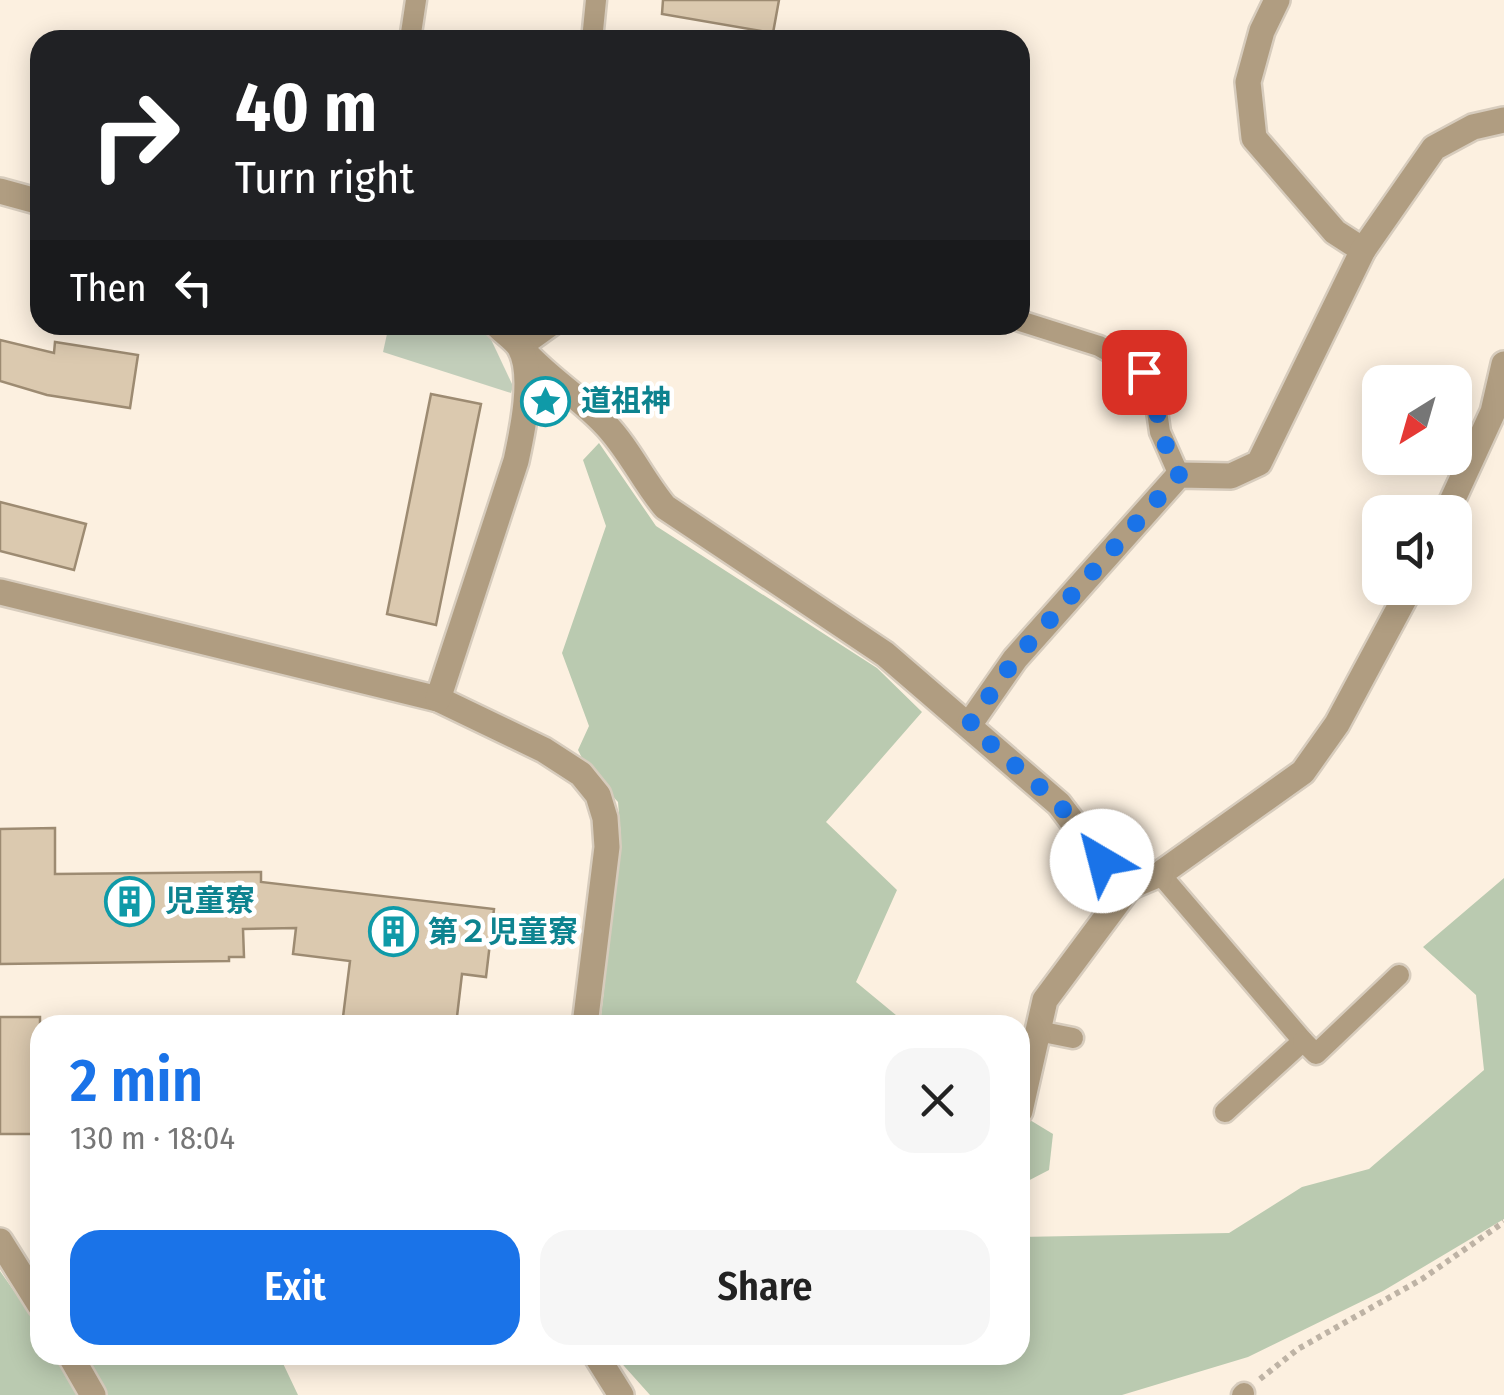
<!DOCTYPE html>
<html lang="en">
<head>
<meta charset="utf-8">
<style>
	:root { --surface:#fff; --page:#f6f6f6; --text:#222; --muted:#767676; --accent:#1a73e8 }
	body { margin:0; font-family:"Fira Sans Condensed","Noto Sans JP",sans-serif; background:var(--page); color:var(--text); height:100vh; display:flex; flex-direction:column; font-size:38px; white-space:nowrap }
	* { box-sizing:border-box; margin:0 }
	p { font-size:32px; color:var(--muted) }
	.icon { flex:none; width:55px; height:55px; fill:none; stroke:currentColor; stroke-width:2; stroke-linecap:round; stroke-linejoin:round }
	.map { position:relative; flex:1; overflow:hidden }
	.details { position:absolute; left:30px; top:1015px; width:1000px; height:350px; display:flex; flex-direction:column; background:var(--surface); border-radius:30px; box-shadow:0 5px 25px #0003 }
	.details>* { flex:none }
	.guide { position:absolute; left:30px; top:30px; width:1000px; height:305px; border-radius:30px; box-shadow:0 5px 25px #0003; background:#202124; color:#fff; overflow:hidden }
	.needle { width:65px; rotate:217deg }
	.fabs { position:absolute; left:1362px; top:365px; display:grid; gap:20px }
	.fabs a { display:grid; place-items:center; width:110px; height:110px; border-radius:20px; background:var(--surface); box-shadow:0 5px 25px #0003; font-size:50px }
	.pin { position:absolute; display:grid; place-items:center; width:85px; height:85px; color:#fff; margin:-42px; border-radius:20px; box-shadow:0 5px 15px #0006 }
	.me { position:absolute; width:110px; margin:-55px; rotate:323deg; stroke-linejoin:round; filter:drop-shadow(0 0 8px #0008) }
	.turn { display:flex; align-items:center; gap:35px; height:210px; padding:0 40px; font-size:45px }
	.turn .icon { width:130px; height:130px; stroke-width:2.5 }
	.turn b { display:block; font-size:70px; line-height:85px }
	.then { display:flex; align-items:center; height:95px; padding:0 40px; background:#0003; gap:20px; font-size:38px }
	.round { display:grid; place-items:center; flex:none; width:105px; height:105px; border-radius:30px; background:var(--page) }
	.head { display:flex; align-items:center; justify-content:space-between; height:170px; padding:0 40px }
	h1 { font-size:60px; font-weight:600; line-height:75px; color:var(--accent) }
	.cta { display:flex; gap:20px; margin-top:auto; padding:20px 40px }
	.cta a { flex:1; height:115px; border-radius:30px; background:var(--accent); color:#fff; font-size:40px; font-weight:600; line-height:115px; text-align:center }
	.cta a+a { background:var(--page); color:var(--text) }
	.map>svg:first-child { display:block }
	.green { fill:#c2ceba }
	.forest { fill:#bacab0 }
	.building { fill:#dbc9af; stroke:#9d8b72; stroke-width:2.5 }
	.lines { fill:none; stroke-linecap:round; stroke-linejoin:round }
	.service-casing { stroke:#d7ccbd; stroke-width:25 }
	.minor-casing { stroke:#d7ccbd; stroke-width:30 }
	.path { stroke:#beb3a5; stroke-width:6; stroke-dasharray:5 5; stroke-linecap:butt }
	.service { stroke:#b09d81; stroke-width:20 }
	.minor { stroke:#b09d81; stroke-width:25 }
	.route { stroke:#1a73e8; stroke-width:18; stroke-dasharray:0 32.4 }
	.labels { text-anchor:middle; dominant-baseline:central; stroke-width:9; stroke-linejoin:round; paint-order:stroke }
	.culture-label { font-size:30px; font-weight:bold; fill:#0d838f; stroke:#fff; text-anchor:start }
</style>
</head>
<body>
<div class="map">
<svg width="1504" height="1395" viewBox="0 0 1504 1395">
	<rect width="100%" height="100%" fill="#fcf0e0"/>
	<polygon class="green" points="389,325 473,325 488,333 513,386 511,393 383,352"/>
	<g class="forest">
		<polygon points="599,443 656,526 877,668 922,712 826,822 897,890 856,982 908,1025 600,1025 621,837 618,802 588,770 578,750 589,726 562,653 606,526 583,460"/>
		<polygon points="1504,878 1504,1219 1383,1291 1248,1357 1122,1395 650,1395 616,1357 1020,1355 1020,1237 1229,1233 1302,1187 1369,1169 1484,1070 1476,995 1423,947"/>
		<polygon points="1020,1114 1053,1134 1049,1170 1020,1185"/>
		<polygon points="0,1271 40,1328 40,1355 279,1355 298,1395 0,1395"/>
	</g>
	<g class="building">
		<polygon points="663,0 779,0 773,33 662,14"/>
		<polygon points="0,340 54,353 55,342 138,355 130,408 47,395 0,381"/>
		<polygon points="431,394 481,404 436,625 387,614"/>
		<polygon points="0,502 86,524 74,570 0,551"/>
		<polygon points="55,828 55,874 261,872 261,882 494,909 486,977 462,974 456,1025 342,1025 350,961 293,954 296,928 243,929 244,957 229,957 229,961 0,964 0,829"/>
		<rect x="0" y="1017" width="40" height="117"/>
	</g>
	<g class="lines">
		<defs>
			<g id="service">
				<polyline points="410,40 416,0"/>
				<polyline points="592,40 596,0"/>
				<polyline points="1020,321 1099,346 1144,371 1153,383 1160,432 1179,475"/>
				<polyline points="521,348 553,325"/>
				<polyline points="1160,874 1303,1041 1225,1112"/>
				<polyline points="1038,1031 1073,1038"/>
				<polyline points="1303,1041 1316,1054 1399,975"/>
				<polyline points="1242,1395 1244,1393"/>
			</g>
			<g id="minor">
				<polyline points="1277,0 1262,31 1248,82 1254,138 1335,232 1363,250"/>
				<polyline points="0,191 40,202"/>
				<path d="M 521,348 C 546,377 577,395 604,423 C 628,447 643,481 665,507 L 885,654 L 1059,804 L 1102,861 L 1129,887 L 1160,874 L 1303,772 L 1337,724 L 1410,588"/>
				<polyline points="1447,512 1493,412 1504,364"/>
				<polyline points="0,592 438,699 544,750 581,774 598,795 605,818 607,847 585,1025"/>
				<path d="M 438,699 L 516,461 C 522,433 535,375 520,348 C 516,340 503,332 497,325"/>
				<polyline points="969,725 1015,659 1179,475 1231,476 1259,463 1363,250 1434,148 1473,127 1504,120"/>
				<polyline points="1020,1111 1045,1000 1129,887"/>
				<polyline points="0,1241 40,1305"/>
				<polyline points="70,1355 93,1395"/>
				<polyline points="596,1355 621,1395"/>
			</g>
		</defs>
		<use href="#service" class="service-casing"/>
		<use href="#minor" class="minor-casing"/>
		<polyline class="path" points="1260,1379 1298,1349 1422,1279 1504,1222"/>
		<use href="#service" class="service"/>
		<use href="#minor" class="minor"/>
	</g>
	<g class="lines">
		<polyline class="route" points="1102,861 1059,804 969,725 1015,659 1179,475 1160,432 1153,383 1144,372"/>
	</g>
	<defs>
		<symbol id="sight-ring" viewBox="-11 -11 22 22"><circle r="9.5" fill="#fff" stroke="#0f9aa8" stroke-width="1.5"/><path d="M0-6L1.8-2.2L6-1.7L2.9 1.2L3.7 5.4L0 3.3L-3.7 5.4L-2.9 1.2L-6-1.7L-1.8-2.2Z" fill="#0f9aa8"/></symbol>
		<symbol id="building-ring" viewBox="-11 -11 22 22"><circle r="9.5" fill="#fff" stroke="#0f9aa8" stroke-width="1.5"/><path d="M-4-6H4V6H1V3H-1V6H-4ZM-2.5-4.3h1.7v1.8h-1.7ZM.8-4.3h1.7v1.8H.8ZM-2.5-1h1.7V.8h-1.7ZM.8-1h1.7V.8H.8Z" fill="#0f9aa8"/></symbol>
	</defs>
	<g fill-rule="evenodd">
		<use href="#sight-ring" x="518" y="374" width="55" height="55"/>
		<use href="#building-ring" x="102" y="874" width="55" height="55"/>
		<use href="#building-ring" x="366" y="904" width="55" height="55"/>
	</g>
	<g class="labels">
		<g class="culture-label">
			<text x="581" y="401">道祖神</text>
			<text x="165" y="901">児童寮</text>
			<text x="428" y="932">第２児童寮</text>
		</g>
	</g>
</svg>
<div class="fabs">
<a><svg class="needle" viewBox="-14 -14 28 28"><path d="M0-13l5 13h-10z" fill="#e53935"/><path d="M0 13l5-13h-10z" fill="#767676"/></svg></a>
<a><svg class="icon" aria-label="sound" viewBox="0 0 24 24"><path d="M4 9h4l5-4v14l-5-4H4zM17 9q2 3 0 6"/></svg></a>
</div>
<div class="pin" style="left:1144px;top:372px;background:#d93025"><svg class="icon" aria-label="arrive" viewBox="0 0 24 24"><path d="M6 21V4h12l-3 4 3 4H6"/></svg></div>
<svg class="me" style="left:1102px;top:861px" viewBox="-20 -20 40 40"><circle r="19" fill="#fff"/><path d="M0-13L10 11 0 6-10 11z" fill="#1a73e8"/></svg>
<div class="guide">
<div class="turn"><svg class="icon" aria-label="right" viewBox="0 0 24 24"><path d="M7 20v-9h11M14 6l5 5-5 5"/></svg><div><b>40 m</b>Turn right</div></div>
<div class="then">Then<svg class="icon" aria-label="left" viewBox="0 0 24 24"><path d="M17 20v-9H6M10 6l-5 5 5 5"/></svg></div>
</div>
<section class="details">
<div class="head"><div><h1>2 min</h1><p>130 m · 18:04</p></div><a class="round"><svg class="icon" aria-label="close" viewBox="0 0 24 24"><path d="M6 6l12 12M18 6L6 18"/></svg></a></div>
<div class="cta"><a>Exit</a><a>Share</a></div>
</section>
</div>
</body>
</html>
